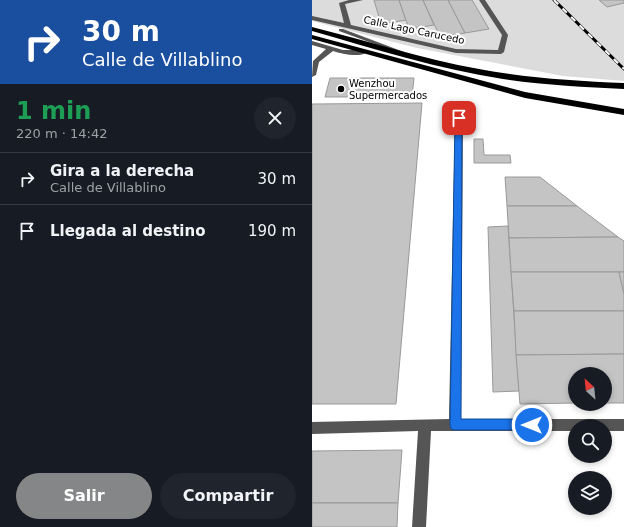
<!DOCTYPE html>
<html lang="es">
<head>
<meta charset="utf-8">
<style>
	:root { --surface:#171b24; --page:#20242c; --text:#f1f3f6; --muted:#9ea1a6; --line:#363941; --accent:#858687 }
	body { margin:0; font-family:"DejaVu Sans",sans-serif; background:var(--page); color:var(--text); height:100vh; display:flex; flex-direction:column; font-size:15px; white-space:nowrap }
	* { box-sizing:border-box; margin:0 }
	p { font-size:13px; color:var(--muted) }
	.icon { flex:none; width:22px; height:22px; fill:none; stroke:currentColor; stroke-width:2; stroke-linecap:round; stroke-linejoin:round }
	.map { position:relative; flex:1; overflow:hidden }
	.sheet { display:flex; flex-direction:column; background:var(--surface); width:312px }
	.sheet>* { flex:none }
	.banner { background:#1a4fa0; color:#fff; overflow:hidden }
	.needle { width:26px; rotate:333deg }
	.tools { position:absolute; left:256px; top:367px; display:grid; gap:8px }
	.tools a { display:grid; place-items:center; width:44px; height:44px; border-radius:50%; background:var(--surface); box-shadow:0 2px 6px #0003; font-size:20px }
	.pin { position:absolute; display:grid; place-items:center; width:34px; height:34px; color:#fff; margin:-17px; border-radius:8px; box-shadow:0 2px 6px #0006 }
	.me { position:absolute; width:44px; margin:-22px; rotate:270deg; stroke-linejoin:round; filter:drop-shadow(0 0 3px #0008) }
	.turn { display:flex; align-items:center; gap:14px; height:84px; padding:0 16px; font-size:18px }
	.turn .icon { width:52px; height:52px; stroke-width:2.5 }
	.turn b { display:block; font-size:28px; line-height:34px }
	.round { display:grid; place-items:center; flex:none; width:42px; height:42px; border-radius:21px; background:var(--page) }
	.summary { display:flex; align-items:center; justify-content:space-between; height:68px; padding:0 16px }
	h1 { font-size:24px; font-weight:600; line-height:30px; color:#1e9e55 }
	.button { display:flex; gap:8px; margin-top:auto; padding:8px 16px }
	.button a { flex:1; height:46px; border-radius:24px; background:var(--accent); color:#fff; font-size:16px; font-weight:600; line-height:46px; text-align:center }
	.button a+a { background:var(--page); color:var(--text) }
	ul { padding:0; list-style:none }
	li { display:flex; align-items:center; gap:12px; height:52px; padding:0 16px; border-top:1px solid var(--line) }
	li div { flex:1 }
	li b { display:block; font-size:15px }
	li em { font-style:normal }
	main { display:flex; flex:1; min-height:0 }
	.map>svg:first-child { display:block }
	.green { fill:#dcdcdc }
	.building { fill:#c4c4c4; stroke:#999 }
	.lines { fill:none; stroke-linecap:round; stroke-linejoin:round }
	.minor { fill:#555; fill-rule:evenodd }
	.highway { fill:#000; fill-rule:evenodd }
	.rail-casing { stroke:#000; stroke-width:3 }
	.rail { stroke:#fff; stroke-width:2; stroke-dasharray:6; stroke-linecap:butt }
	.route { fill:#1a73e8; stroke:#114b97 }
	.poi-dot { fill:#000; stroke:#fff; stroke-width:1.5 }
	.labels { text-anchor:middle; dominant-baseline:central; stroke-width:4; stroke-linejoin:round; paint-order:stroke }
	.far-street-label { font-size:10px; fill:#000; stroke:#fff }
	.far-poi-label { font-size:10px; fill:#000; stroke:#fff; text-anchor:start }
</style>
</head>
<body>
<main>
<section class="sheet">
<div class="banner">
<div class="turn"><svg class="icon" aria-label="right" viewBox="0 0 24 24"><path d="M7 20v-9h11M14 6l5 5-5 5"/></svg><div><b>30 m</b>Calle de Villablino</div></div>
</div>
<div class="summary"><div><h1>1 min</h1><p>220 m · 14:42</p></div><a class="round"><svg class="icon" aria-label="close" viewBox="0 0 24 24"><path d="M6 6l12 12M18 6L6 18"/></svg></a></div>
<ul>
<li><svg class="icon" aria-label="right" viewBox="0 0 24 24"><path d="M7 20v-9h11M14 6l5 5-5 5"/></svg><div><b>Gira a la derecha</b><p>Calle de Villablino</p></div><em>30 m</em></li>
<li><svg class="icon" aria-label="arrive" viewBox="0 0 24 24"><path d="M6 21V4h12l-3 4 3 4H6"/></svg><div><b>Llegada al destino</b></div><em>190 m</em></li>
</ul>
<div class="button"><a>Salir</a><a>Compartir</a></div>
</section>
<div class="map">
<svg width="312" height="527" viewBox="0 0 312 527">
	<rect width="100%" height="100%" fill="#fff"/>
	<polygon class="green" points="0,0 312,0 312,81 251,76 105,48 0,21"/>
	<g class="building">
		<polygon points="62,0 87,0 94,20 69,24"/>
		<polygon points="87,0 111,0 122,25 97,29"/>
		<polygon points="111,0 136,0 153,33 128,37"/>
		<polygon points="136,0 160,0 177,29 153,33"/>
		<polygon points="287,0 312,0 312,3 295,7"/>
		<polygon points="18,78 102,78 100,97 13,97"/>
		<polygon points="110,103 84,404 0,404 0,104"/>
		<polygon points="162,139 171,139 172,155 198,155 199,163 162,163"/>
		<polygon points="193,177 228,177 265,206 195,206"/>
		<polygon points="195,206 265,206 306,237 197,238"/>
		<polygon points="196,226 207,391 181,392 176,227"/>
		<polygon points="306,237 312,241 312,272 199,272 197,238"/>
		<polygon points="199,272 307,272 312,294 312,311 202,311"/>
		<polygon points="307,272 312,272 312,294"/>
		<polygon points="202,311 312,311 312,354 204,355"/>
		<polygon points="312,354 312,403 293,403 293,374 263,374 263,403 208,404 204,355"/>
		<polygon points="90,450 86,503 0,503 0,451"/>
		<polygon points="0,503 86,503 85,527 0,527"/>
	</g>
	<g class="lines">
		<g class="minor">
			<polygon points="37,0 51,0 33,4 39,25 144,49 186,50 190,35 167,0 173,0 196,35 192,52 189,54 144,53 0,20 0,16 32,23 27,3"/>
			<polygon points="27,29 31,29 92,52 87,53 27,31"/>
			<path d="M 0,41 L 31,50 L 52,50 L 55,52 C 48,58 30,54 21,51 L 7,62 L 4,75 L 0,77 L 1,61 L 14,49 L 0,45 Z"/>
			<polygon points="147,115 151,118 149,419 312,419 312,431 293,431 293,426 263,426 263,431 119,431 114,527 100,527 106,431 0,434 0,422 137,419 143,118"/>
		</g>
		<g class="highway">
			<path d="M 0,27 C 56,41 111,59 167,69 C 215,78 264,81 312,83 L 312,89 C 272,87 231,85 191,79 C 126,69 63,49 0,31 Z"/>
			<polygon points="0,35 213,92 312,109 312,115 213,98 0,39"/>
		</g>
		<defs>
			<polyline id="rail" points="242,0 312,69"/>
		</defs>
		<use href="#rail" class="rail-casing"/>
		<use href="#rail" class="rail"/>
	</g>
	<polygon class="route" points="147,116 150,118 149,419 220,419 224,421 226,425 224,429 220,430 143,430 139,429 138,425 143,118"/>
	<circle class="poi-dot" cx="29" cy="89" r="4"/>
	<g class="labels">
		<g class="far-street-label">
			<text transform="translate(102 30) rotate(12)">Calle Lago Carucedo</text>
		</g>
		<g class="far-poi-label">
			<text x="37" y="83">Wenzhou<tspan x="37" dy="12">Supermercados</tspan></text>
		</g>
	</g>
</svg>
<div class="tools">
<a><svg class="needle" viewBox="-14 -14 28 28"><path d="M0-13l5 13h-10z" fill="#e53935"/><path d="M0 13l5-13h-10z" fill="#9ea1a6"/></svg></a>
<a><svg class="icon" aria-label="search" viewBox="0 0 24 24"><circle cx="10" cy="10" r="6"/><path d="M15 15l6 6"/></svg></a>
<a><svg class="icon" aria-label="layers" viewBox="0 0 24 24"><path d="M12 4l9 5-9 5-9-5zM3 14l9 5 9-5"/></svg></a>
</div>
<div class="pin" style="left:147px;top:118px;background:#d93025"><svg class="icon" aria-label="arrive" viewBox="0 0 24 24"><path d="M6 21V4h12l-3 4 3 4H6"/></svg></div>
<svg class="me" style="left:220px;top:425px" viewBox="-20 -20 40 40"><circle r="17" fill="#1a73e8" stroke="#fff" stroke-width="3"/><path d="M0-11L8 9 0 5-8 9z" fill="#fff"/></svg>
</div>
</main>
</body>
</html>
